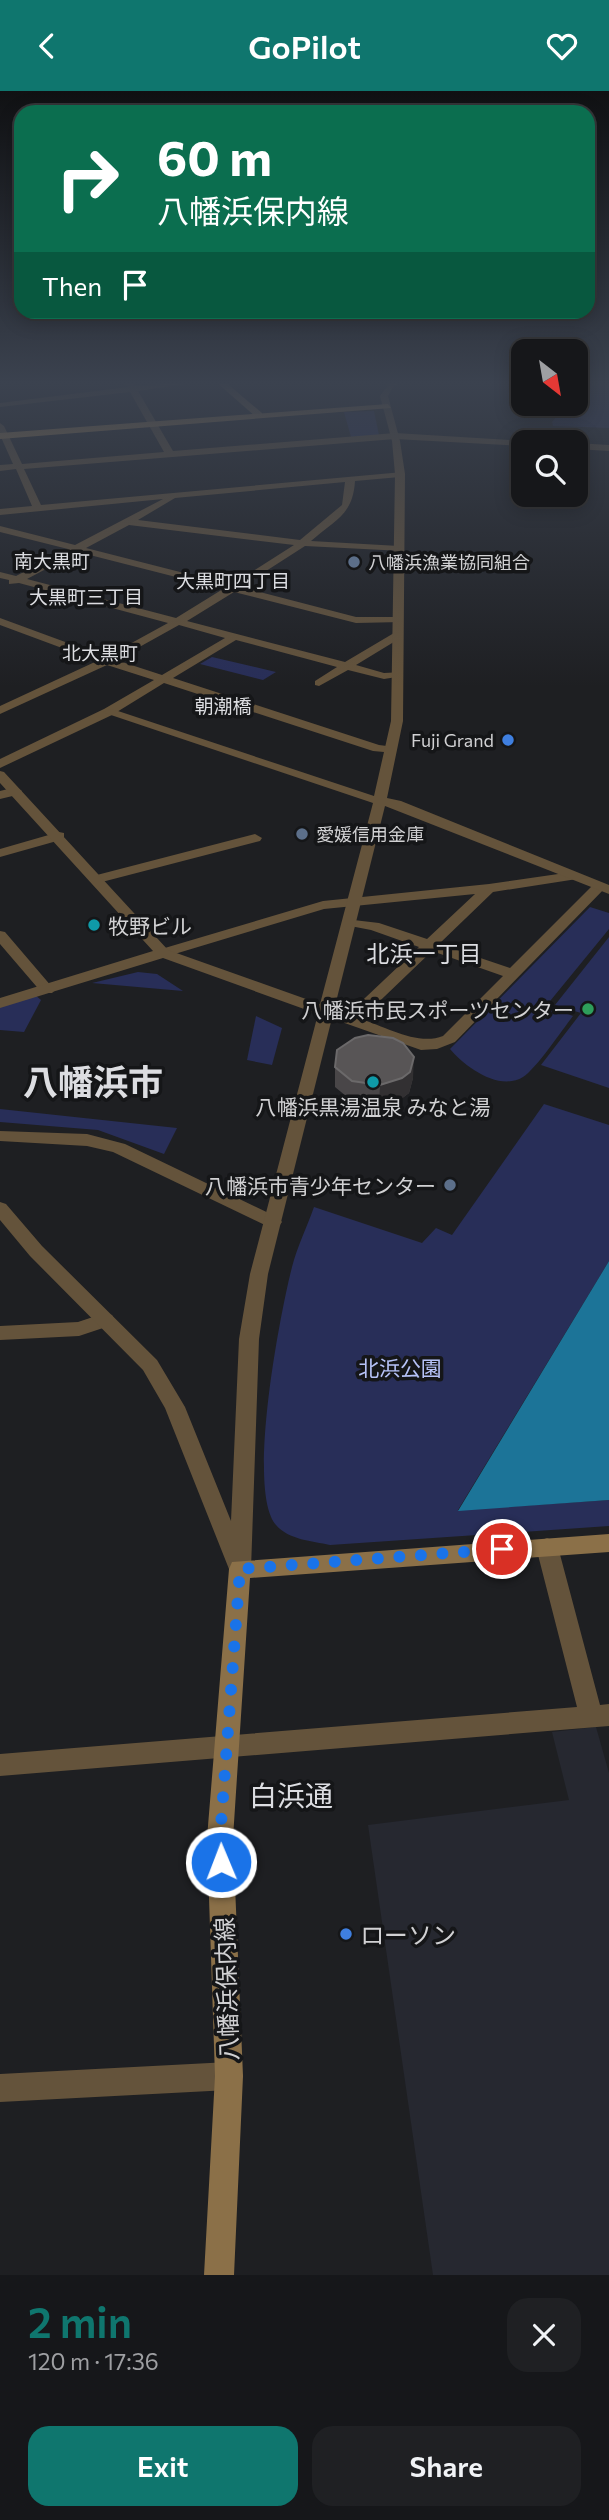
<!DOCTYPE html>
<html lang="en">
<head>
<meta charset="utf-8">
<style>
	:root { --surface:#16171a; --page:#1f2023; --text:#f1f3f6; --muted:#9e9fa2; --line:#353639; --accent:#0f766e }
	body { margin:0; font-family:Commissioner,"Noto Sans JP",sans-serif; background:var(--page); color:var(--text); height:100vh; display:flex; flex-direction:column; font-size:26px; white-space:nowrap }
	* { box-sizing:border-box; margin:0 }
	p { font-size:23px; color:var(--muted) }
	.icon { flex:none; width:38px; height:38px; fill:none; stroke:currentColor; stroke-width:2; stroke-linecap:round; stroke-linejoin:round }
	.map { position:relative; height:2184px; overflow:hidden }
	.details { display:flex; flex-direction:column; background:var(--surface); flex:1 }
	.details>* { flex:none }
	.top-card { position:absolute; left:14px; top:14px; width:581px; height:214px; border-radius:21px; box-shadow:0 4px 18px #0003,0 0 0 2px var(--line); background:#0b6e4f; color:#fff; overflow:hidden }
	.needle { width:46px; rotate:149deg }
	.buttons { position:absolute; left:511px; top:248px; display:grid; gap:14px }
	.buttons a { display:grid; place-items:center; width:77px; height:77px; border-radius:14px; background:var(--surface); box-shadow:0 4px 18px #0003,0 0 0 2px var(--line); font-size:35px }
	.pin { position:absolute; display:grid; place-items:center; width:60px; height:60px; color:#fff; margin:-30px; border:4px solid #fff; border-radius:50%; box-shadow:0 2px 7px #0007 }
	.me { position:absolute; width:77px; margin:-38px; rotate:359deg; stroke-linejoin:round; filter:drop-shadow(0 0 5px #0008) }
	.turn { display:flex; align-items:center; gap:24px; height:147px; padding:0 28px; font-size:32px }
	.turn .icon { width:91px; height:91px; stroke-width:2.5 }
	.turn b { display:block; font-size:49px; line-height:60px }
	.then { display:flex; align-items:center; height:66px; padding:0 28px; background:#0003; gap:14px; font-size:26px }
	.round { display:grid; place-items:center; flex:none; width:74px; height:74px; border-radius:21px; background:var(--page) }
	.overview { display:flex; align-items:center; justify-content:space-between; height:119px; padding:0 28px }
	h1 { font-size:42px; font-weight:600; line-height:52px; color:var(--accent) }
	.primary-button { display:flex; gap:14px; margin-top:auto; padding:14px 28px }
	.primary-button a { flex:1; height:80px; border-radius:21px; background:var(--accent); color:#fff; font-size:28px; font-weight:600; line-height:80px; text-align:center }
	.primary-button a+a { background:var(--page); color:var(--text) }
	header { display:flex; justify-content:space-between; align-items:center; height:91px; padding:0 28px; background:var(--accent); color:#fff; font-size:32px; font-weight:600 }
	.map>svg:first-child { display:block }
	.built { fill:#262830 }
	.green { fill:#282e58 }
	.water { fill:#1c7498 }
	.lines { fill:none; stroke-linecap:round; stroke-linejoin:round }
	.minor { fill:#64533b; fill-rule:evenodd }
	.tertiary { fill:#64533b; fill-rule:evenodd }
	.secondary { fill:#8b7048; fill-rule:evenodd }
	.primary { fill:#aa8752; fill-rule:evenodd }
	.wall { fill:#494648 }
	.shaded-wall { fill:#323032 }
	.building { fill:#585556; stroke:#6b696a; stroke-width:2 }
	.route { stroke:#1a73e8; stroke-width:12; stroke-dasharray:0 21.6 }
	.service-dot { fill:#5c6f8a; stroke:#151618; stroke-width:2.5 }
	.shop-dot { fill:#3f7fe0; stroke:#151618; stroke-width:2.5 }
	.culture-dot { fill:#0f9aa8; stroke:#151618; stroke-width:2.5 }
	.leisure-dot { fill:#2e9e5b; stroke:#151618; stroke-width:2.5 }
	.labels { text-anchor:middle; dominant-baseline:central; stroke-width:7; stroke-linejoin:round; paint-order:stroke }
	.far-poi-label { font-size:18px; fill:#d1d1d3; stroke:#151618; text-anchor:start }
	.far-neighbourhood-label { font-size:19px; fill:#dcdde1; stroke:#151618 }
	.poi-label { font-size:21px; fill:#d1d1d3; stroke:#151618; text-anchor:end }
	.park-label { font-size:21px; fill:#b6c2f7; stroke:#151618 }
	.neighbourhood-label { font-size:23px; fill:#dcdde1; stroke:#151618 }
	.near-poi-label { font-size:24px; fill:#d1d1d3; stroke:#151618; text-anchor:start }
	.near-street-label { font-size:24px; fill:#d1d1d3; stroke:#151618 }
	.near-neighbourhood-label { font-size:28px; fill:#dcdde1; stroke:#151618 }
	.town-label { font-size:35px; font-weight:bold; fill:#dcdde1; stroke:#151618 }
</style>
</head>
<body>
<header><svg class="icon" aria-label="back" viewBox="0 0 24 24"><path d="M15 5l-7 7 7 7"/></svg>GoPilot<svg class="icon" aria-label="heart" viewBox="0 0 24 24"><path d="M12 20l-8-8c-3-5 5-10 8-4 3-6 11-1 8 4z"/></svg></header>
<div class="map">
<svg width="609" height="2184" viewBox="0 0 609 2184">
	<rect width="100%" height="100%" fill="#1e1f22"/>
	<polygon class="built" points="596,1636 609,1682 609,2184 433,2184 368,1734 569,1709 552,1641"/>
	<g class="green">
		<polygon points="576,290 609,290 609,337 553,335 552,331 560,322 562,313 576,313"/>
		<polygon points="374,320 379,344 351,346 344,321"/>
		<polygon points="212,566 276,581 263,589 200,573"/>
		<path d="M 590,816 L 609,822 L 609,838 L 546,915 L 573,925 C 562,939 536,978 523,986 C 499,1001 464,975 450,958 Z"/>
		<polygon points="609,846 609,997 541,974 581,922 555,914"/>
		<polygon points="138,881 157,883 183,900 92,892"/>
		<polygon points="34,903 41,909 24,941 0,939 0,912"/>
		<polygon points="256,925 282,937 272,974 247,969"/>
		<path d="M 544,1013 L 609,1034 L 609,1170 L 458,1419 L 609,1409 L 609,1435 L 330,1454 C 312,1450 289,1449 276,1434 C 246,1399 280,1223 292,1176 C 297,1156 307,1136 314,1116 L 422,1152 L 436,1137 L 452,1144 Z"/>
		<polygon points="0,1018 177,1037 164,1063 98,1039 0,1031"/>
	</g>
	<polygon class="water" points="609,1170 609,1409 458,1420"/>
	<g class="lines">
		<g class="minor">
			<path d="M 124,290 L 132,290 L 135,295 L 205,290 L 138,300 L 173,360 L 395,342 L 526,350 L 523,355 L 395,348 L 24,378 L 41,414 L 403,381 L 403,385 L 400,386 L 355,390 C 353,424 335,429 311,450 L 399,455 L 403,456 L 403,460 L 305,455 L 241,496 L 356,526 L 398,526 L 402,527 L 402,531 L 356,532 L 234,501 L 187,530 L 345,571 L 394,542 L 402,542 L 402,546 L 356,574 L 384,582 L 403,581 L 403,585 L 384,588 L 348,579 L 319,595 L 315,594 L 315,590 L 337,576 L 236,549 L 173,587 L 379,654 L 395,656 L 395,662 L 373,660 L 164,592 L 112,624 L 0,677 L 0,668 L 104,618 L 154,589 L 107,574 L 0,623 L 0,615 L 97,570 L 0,534 L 0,527 L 106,566 L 168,532 L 19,492 L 9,493 L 9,489 L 0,487 L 0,481 L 16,485 L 68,458 L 0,441 L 0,435 L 75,454 L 163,408 L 0,424 L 0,418 L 32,415 L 16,378 L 0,380 L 0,374 L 13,373 L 0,344 L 0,332 L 4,335 L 22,373 L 164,361 L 130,301 L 0,316 L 0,312 L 128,296 ZM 345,391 L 342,414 L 300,449 L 138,429 L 175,407 ZM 129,434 L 294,454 L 231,494 L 86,457 ZM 78,461 L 223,498 L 176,527 L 27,488 ZM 179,534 L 225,547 L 162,584 L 116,569 Z"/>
			<polygon points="576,352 609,354 609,360 576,358"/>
			<polygon points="16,696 22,700 21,703 0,708 0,700"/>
			<polygon points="59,741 64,742 64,748 0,766 0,758"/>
			<polygon points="255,743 262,747 260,750 98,792 91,788 93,785"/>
			<path d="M 572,781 L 579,785 L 577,788 L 493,801 L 439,853 L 510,877 L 595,792 L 600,791 L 607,795 L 455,951 L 437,958 L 421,959 L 322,924 L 319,921 L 327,916 L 348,923 L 419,856 L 371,839 L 345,834 L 345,828 L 379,832 L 427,848 L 475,803 L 324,818 L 168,865 L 163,866 L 156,862 L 158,859 L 323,810 L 489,793 ZM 432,860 L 503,885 L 443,945 C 418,955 386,936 361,928 Z"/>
			<polygon points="0,840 5,841 52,896 55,899 52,902 42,902 0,853"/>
			<polygon points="0,1040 87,1043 125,1053 279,1127 282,1131 279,1135 267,1135 113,1061 87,1055 0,1050"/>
			<polygon points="105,1222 112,1224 115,1229 112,1234 79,1245 0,1249 0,1235 78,1231"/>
			<polygon points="547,1447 555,1450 558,1456 600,1614 609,1613 609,1635 0,1685 0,1663 577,1616 536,1456 539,1450"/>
			<polygon points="229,1971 239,1975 243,1985 239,1995 229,1999 0,2011 0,1983"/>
		</g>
		<polygon class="tertiary" points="391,290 402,290 393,296 388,305 400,350 405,383 403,630 387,707 401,710 609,794 609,803 385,715 268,1183 259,1248 251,1478 248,1485 240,1487 232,1485 229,1478 165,1317 143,1279 30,1165 0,1129 0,1111 6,1113 42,1155 157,1269 185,1316 231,1430 239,1248 250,1183 318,923 163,867 0,917 0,907 153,860 0,692 0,680 4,681 168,859 320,913 373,712 102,621 112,618 374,705 391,630 395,383 392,350 380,305"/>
		<g class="secondary">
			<polygon points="215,290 224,290 262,322 262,326 256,326"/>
			<polygon points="609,1443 609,1461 250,1487 233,1747 243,1985 234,2184 204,2184 215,1985 207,1747 229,1478 232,1471"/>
		</g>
		<polygon class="primary" points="388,313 391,317 0,348 0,342"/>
	</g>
	<polygon class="wall" points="335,976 413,987 409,1002 401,1008 379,1015 352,1010 335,996"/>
	<polygon class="shaded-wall" points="414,966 413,987 409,1002 401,1008 379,1015 380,994"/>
	<polygon class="building" points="368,944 393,947 403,952 414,966 410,981 402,987 380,994 352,990 335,976 337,959 355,947"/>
	<linearGradient id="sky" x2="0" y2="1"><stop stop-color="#101113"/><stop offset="0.49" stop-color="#3b424f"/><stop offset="1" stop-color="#3b424f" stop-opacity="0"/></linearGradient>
	<rect width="609" height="596" fill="url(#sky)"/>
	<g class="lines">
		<polyline class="route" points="221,1771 220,1747 240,1478 502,1458"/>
	</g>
	<g class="service-dot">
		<circle cx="354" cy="471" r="7"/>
		<circle cx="302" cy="743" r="7"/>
		<circle cx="450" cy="1094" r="7"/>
	</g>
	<g class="shop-dot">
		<circle cx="508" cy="649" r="7"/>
		<circle cx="346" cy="1843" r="7"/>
	</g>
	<g class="culture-dot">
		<circle cx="94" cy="834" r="7"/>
		<circle cx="373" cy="991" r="7"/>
	</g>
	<circle class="leisure-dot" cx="588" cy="918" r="7"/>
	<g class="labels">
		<g class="far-poi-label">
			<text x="368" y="471">八幡浜漁業協同組合</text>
			<text x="494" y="649" text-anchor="end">Fuji Grand</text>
			<text x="316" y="743">愛媛信用金庫</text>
		</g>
		<g class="far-neighbourhood-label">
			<text x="52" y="469">南大黒町</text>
			<text x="233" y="489">大黒町四丁目</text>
			<text x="86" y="505">大黒町三丁目</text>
			<text x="100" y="561">北大黒町</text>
			<text x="223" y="614">朝潮橋</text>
		</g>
		<g class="poi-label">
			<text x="108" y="834" text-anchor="start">牧野ビル</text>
			<text x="574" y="918">八幡浜市民スポーツセンター</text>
			<text x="373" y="1015" text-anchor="middle">八幡浜黒湯温泉 みなと湯</text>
			<text x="436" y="1094">八幡浜市青少年センター</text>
		</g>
		<g class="park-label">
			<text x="400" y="1276">北浜公園</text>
		</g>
		<g class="neighbourhood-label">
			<text x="424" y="862">北浜一丁目</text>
		</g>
		<g class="near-poi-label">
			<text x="360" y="1843">ローソン</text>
		</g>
		<g class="near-street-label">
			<text transform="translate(226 1898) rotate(-92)">八幡浜保内線</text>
		</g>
		<g class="near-neighbourhood-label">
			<text x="291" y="1704">白浜通</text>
		</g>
		<g class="town-label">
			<text x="93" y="989">八幡浜市</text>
		</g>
	</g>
</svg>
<div class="buttons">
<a><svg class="needle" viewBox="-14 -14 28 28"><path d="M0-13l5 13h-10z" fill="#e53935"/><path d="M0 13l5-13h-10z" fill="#9e9fa2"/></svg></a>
<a><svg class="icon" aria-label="search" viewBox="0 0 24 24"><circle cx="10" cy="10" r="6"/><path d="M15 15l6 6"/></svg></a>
</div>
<div class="pin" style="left:502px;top:1458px;background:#d93025"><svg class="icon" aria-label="arrive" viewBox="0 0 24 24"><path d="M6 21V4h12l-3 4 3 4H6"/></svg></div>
<svg class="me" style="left:221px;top:1771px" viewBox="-20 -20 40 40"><circle r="17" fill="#1a73e8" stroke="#fff" stroke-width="3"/><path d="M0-11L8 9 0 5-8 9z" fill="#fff"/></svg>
<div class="top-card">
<div class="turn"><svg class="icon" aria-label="right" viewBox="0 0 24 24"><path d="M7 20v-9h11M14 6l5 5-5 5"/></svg><div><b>60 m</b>八幡浜保内線</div></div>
<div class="then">Then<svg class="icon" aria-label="arrive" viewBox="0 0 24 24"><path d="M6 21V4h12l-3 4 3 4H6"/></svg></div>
</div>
</div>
<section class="details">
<div class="overview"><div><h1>2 min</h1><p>120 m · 17:36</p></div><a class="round"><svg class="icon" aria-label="close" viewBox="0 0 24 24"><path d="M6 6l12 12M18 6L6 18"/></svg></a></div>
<div class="primary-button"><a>Exit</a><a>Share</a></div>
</section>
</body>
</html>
